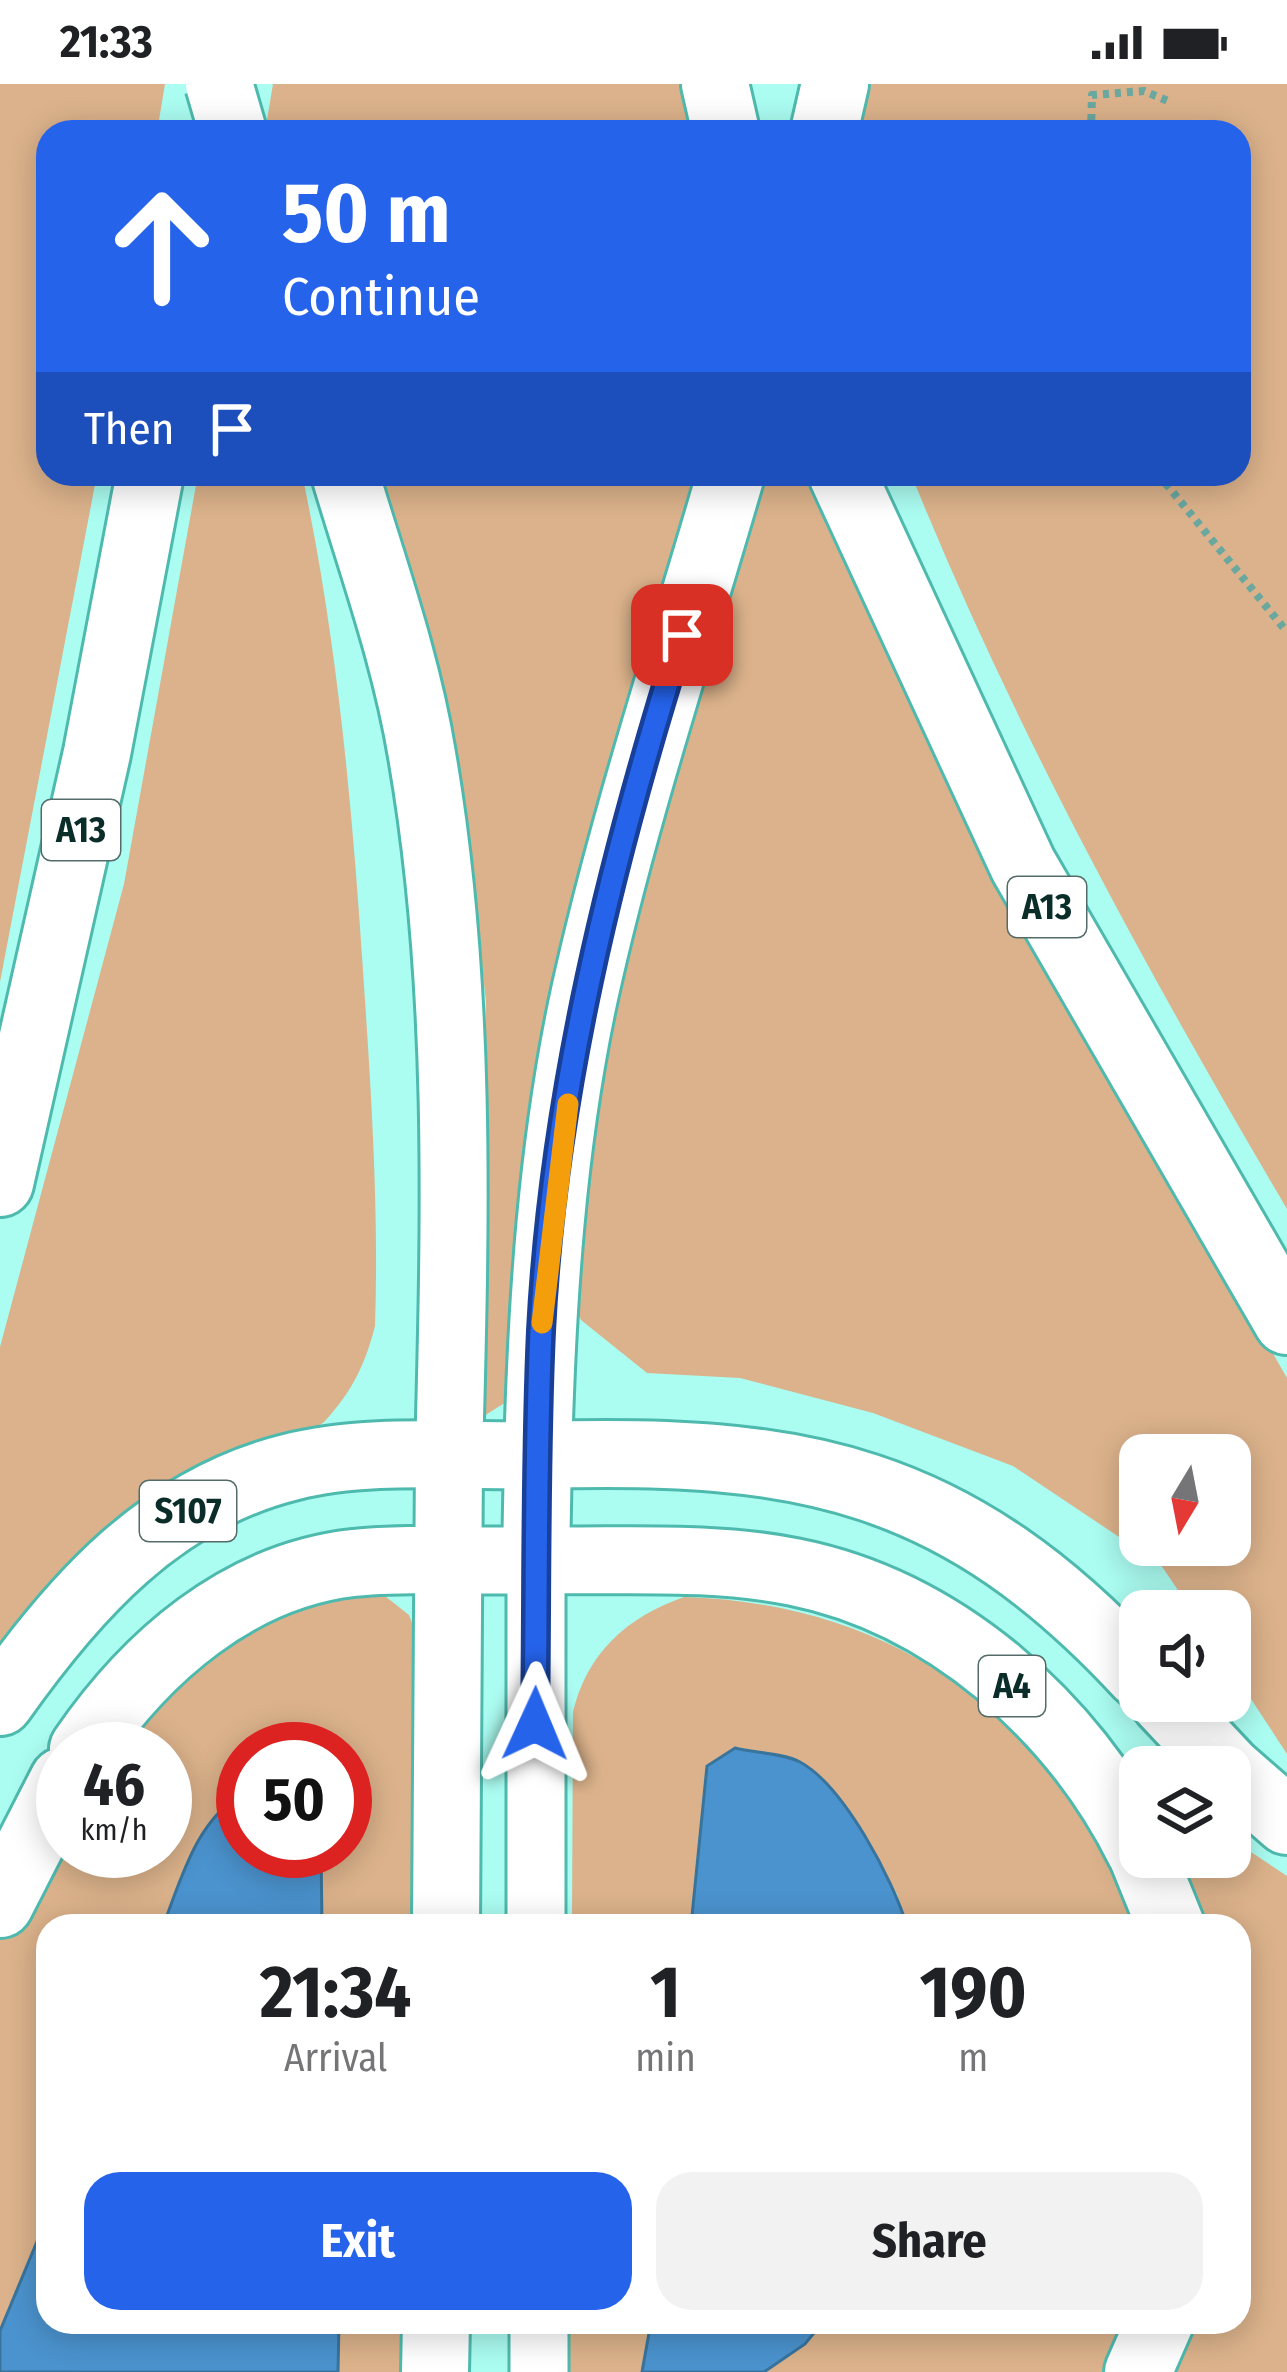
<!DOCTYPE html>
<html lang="en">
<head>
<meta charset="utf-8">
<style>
	:root { --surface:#fff; --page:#f2f2f2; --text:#202124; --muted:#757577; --accent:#2563eb }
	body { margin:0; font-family:"Fira Sans Condensed",sans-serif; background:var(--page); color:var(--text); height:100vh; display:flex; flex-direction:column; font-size:45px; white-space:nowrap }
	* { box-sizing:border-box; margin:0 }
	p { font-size:39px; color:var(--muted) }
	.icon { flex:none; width:66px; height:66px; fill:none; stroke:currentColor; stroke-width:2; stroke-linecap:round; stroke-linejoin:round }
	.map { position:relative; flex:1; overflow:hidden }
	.panel { position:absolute; left:36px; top:1830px; width:1215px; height:420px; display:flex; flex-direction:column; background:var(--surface); border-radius:36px; box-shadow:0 6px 30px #0003 }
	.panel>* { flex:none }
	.top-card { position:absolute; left:36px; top:36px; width:1215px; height:366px; border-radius:36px; box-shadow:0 6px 30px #0003; background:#2563eb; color:#fff; overflow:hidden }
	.needle { width:78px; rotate:190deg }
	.tools { position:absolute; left:1119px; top:1350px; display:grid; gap:24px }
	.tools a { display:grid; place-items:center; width:132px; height:132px; border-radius:24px; background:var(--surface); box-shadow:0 6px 30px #0003; font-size:60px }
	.speed { position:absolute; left:36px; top:1638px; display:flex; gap:24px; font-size:60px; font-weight:700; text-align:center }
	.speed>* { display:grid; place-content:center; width:156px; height:156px; border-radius:50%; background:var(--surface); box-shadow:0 6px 30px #0003; line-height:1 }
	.speed small { font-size:30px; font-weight:400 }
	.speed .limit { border:18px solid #d22; background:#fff; color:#111 }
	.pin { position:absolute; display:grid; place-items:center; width:102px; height:102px; color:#fff; margin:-51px; border-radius:24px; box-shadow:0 6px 18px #0006 }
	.me { position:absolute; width:132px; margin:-66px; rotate:1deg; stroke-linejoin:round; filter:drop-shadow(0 0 9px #0008) }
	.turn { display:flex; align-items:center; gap:42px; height:252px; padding:0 48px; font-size:54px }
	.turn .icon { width:156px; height:156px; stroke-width:2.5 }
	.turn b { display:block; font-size:84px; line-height:102px }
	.then { display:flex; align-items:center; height:114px; padding:0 48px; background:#0003; gap:24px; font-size:45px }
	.eta { display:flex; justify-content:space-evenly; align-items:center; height:204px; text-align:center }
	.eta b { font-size:72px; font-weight:700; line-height:84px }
	.button { display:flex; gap:24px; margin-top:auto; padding:24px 48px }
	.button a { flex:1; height:138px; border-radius:36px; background:var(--accent); color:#fff; font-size:48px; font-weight:700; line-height:138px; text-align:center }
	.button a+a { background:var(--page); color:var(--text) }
	.status { display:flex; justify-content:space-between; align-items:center; height:84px; padding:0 60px; background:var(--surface); direction:ltr }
	.status svg { height:33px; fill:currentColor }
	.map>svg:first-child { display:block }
	.green { fill:#dbb28b; fill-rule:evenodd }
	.water { fill:#4b93ce; stroke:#38749c; stroke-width:3 }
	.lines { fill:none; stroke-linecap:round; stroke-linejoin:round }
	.secondary-casing { stroke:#4ebaae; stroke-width:63 }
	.primary-casing { stroke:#4ebaae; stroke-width:72 }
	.trunk-casing { stroke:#4ebaae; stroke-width:72 }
	.motorway-casing { stroke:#4ebaae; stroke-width:72 }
	.path { stroke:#69a79f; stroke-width:8; stroke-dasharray:6 6; stroke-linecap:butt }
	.secondary { stroke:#fff; stroke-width:57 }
	.primary { stroke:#fff; stroke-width:66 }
	.trunk { stroke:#fff; stroke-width:66 }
	.motorway { stroke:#fff; stroke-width:66 }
	.motorway-bridge-casing { stroke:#4ebaae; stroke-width:72; stroke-linecap:butt }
	.motorway-bridge { stroke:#fff; stroke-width:66 }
	.route-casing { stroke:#184099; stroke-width:30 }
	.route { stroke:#2563eb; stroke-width:21 }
	.slow { stroke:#f59e0b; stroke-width:21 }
	.labels { text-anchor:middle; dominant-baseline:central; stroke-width:9; stroke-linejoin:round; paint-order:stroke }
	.shield { fill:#fff; stroke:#546c69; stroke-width:3 }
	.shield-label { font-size:36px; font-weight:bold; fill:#0a2d29 }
</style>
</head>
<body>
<div class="status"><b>21:33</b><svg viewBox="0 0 49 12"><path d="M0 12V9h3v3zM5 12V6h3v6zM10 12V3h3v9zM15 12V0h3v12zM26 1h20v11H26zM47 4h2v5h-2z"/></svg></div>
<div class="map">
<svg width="1287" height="2288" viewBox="0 0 1287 2288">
	<rect width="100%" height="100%" fill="#abfcf1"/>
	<g class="green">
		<polygon points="0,0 165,0 157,48 48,48 48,390 97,390 0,898"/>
		<polygon points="273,0 690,0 703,48 270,48 267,36"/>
		<path d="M 867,0 L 1287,0 L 1287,1125 C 1147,887 1015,647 911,390 L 1239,390 L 1239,48 L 855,48 Z"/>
		<path d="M 198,390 L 302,390 C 337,554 352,720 363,887 C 371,1005 379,1123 375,1242 C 365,1281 352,1308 324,1338 L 0,1580 L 0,1263 L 124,800 Z"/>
		<polygon points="375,390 699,390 517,1311 484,1332 486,917 464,726 448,619"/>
		<path d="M 758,390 L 819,390 L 1051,881 L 1287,1294 L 1287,1670 L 1230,1583 L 1230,1527 L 1192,1527 L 1161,1481 L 1013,1382 L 873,1329 L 740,1294 L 647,1289 L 581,1236 L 561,1187 L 609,927 ZM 1140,1371 L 1230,1371 L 1230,1461 L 1140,1461 Z"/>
		<path d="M 371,1501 L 409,1531 L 419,1557 L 416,1842 L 322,1842 L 321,1767 L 345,1767 L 345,1665 L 243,1665 L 243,1709 C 196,1737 182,1793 163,1842 L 48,1842 L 48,2131 L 0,2247 L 0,1852 L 63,1767 L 165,1767 L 165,1665 L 100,1665 L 201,1557 Z"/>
		<path d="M 684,1513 C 898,1519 1062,1639 1136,1842 L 907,1842 L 897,1810 L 800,1678 L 768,1672 L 707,1683 L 691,1842 L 572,1842 L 573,1628 C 587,1569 627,1533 684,1513 Z"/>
		<polygon points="1230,1754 1287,1792 1287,2288 1170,2288 1190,2238 1239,2238 1239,1842 1196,1842 1167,1773 1230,1773"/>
		<polygon points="339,2238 412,2238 411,2288 338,2288"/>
		<polygon points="569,2238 651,2238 642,2288 565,2288"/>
		<polygon points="823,2238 1128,2238 1104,2288 764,2288 805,2260"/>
	</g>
	<g class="water">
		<path d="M 735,1664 C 754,1669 783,1669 800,1678 C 844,1702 893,1796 907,1842 L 691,1842 L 707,1682 Z"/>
		<path d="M 243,1709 L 243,1767 L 321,1767 L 322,1842 L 163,1842 C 182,1793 196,1737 243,1709 Z"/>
		<polygon points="48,2131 48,2238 339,2238 338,2288 0,2288 0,2247"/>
		<polygon points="651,2238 823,2238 805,2260 764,2288 642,2288"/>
	</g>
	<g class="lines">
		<defs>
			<g id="secondary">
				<polyline points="536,1842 536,1476"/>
				<polyline points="539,2238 539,2288"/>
			</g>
			<g id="primary">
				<path d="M 0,1618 C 74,1513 161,1415 291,1383 C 369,1363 459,1373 538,1371 L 536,1476 C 476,1478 413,1473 353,1479 C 238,1492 146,1573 83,1665"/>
				<polyline points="0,1820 63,1697"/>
			</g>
			<g id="trunk">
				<polyline points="446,1842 449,1373"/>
				<polyline points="435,2288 436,2238"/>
			</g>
			<g id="motorway">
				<polyline points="715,0 726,48"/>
				<polyline points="824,48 835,0"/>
				<path d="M 345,390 C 373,484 406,574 422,671 C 462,901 455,1141 449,1373"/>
				<path d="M 731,390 C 681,563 624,732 585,908 C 552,1059 542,1217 538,1371 C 800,1363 956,1392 1140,1591"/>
				<polyline points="842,390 1023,781 1287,1237"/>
				<polyline points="0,1099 97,669 150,390"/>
				<path d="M 536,1476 C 621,1478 710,1471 794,1488 C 944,1518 1073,1632 1140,1767"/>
				<polyline points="1164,1617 1226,1683"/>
				<polyline points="1230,1687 1287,1737"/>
				<polyline points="1143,1773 1171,1842"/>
				<polyline points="1138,2288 1160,2238"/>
			</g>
		</defs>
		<use href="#secondary" class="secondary-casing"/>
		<use href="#primary" class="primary-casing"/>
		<use href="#trunk" class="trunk-casing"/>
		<use href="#motorway" class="motorway-casing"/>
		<g class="path">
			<polyline points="1091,48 1092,11 1144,7 1168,17"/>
			<polyline points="1158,390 1287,548"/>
		</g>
		<use href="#secondary" class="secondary"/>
		<use href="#primary" class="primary"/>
		<use href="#trunk" class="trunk"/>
		<use href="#motorway" class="motorway"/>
		<defs>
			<polyline id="motorway-bridge" points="219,0 233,48"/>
		</defs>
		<use href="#motorway-bridge" class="motorway-bridge-casing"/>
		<use href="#motorway-bridge" class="motorway-bridge"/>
	</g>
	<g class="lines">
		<defs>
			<path id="route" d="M 535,1640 C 537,1509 535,1378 541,1247 C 553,1010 611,776 682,551"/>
		</defs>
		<use href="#route" class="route-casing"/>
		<use href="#route" class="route"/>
		<polyline class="slow" points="542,1239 568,1020"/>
	</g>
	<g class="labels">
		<g class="shield">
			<rect x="42" y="716" width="78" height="60" rx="9"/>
			<rect x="1008" y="793" width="78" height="60" rx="9"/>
			<rect x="140" y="1397" width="96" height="60" rx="9"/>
			<rect x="979" y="1572" width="66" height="60" rx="9"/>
		</g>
		<g class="shield-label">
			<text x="81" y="746">A13</text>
			<text x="1047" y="823">A13</text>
			<text x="188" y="1427">S107</text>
			<text x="1012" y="1602">A4</text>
		</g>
	</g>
</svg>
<div class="tools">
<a><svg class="needle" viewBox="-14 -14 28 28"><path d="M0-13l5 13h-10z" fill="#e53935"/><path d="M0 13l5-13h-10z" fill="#757577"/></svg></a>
<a><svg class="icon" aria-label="sound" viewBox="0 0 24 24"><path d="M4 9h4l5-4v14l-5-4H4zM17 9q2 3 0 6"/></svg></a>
<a><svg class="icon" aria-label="layers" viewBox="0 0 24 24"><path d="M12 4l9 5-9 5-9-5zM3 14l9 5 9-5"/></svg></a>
</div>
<div class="speed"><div>46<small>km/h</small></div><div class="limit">50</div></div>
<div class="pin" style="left:682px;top:551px;background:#d93025"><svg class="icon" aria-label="arrive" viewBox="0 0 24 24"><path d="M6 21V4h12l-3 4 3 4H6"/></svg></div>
<svg class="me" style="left:535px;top:1640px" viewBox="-20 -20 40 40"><path d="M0-17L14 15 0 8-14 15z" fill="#2563eb" stroke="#fff" stroke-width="4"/></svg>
<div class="top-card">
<div class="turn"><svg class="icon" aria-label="ahead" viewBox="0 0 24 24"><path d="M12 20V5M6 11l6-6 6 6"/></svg><div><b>50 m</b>Continue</div></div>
<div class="then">Then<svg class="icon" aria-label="arrive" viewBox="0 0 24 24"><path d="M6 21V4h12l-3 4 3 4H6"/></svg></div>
</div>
<section class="panel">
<div class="eta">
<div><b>21:34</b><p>Arrival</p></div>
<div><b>1</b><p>min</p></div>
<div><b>190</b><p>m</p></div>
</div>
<div class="button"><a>Exit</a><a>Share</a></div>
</section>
</div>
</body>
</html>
